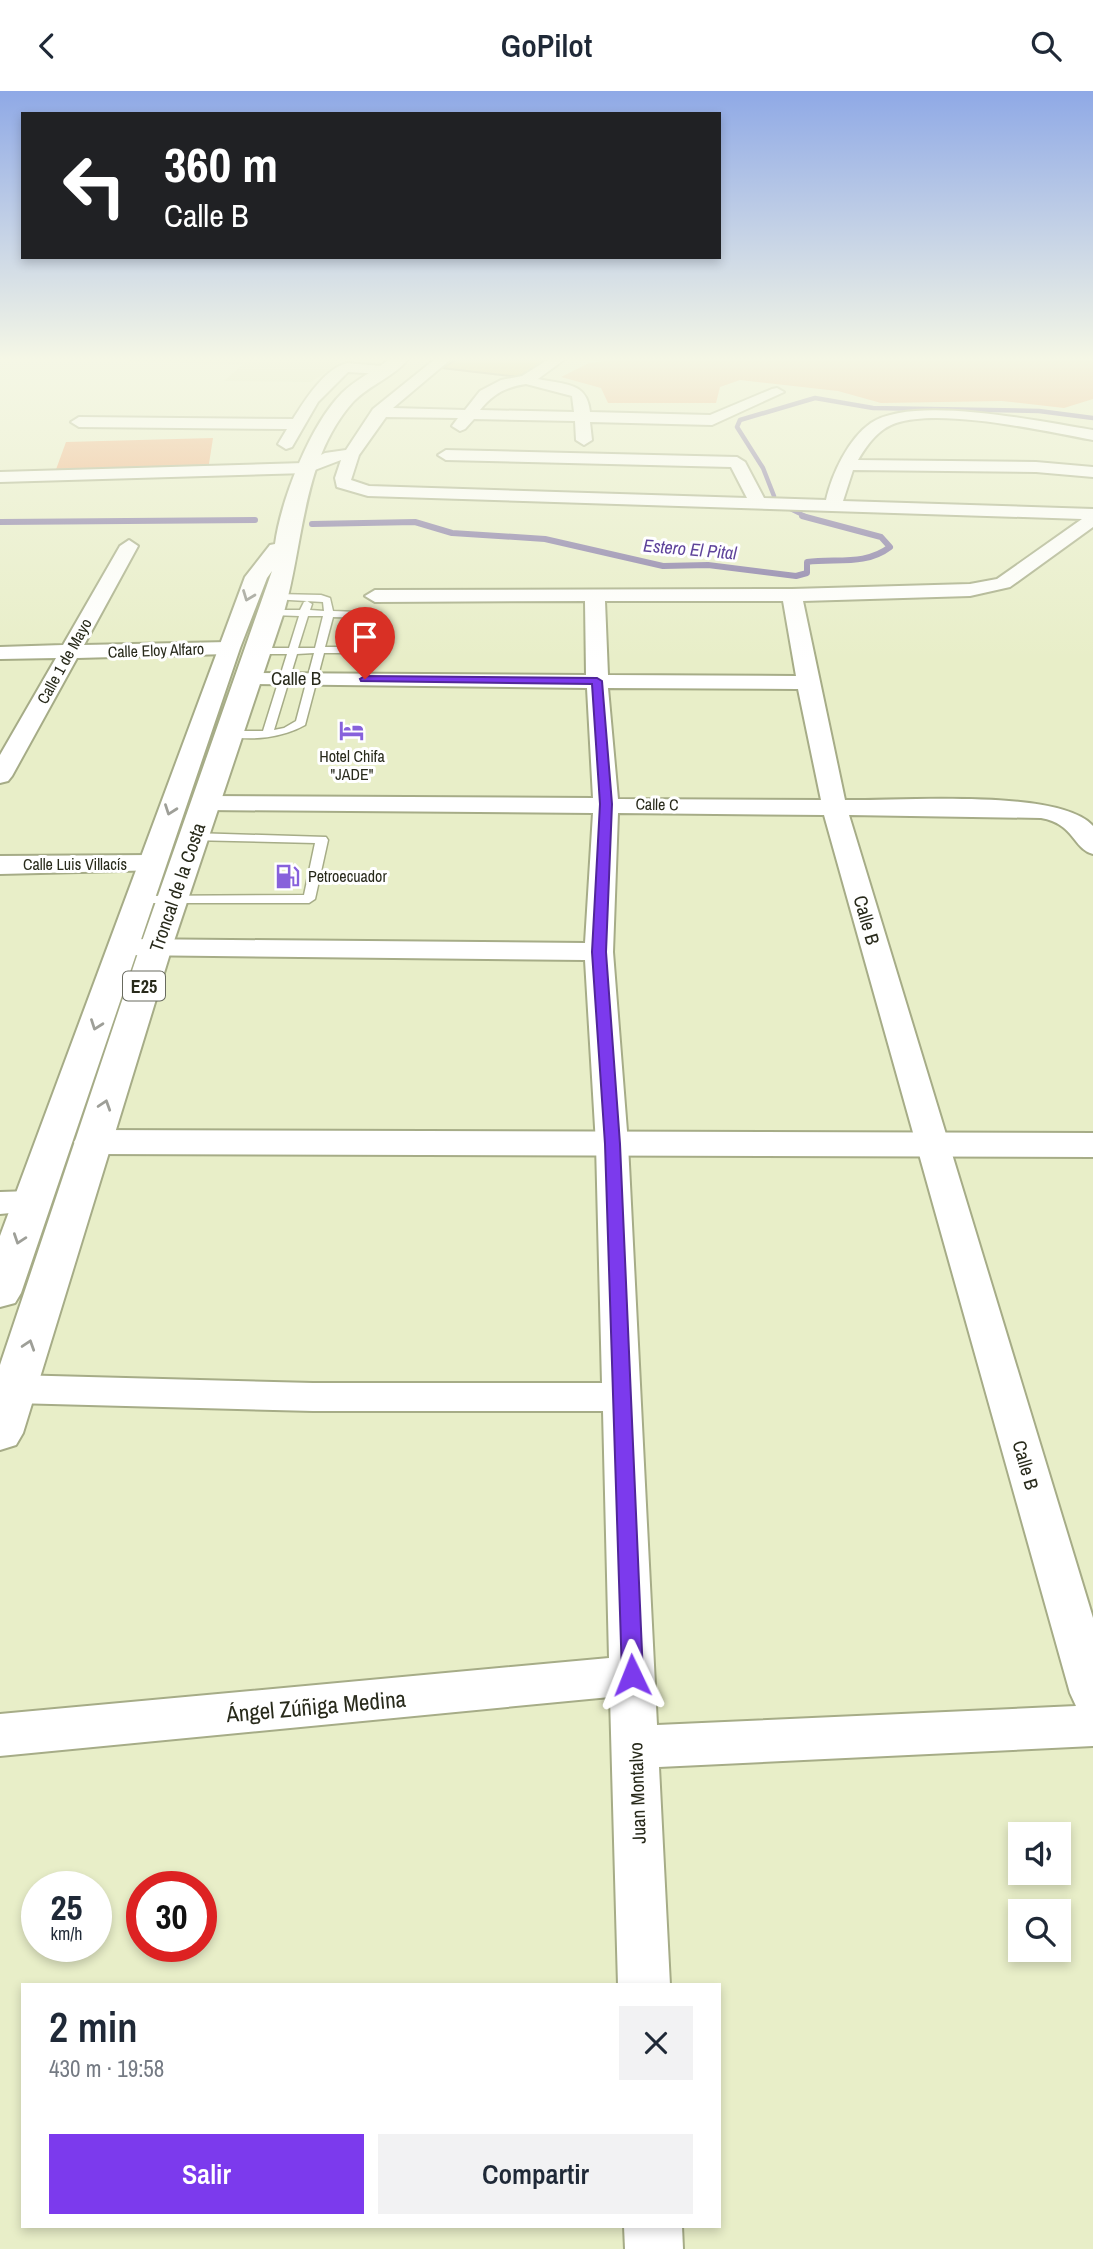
<!DOCTYPE html>
<html lang="es">
<head>
<meta charset="utf-8">
<style>
	:root { --surface:#fff; --page:#f2f2f3; --text:#1f2937; --muted:#747a83; --accent:#7c3aed }
	body { margin:0; font-family:"Archivo Narrow",sans-serif; background:var(--page); color:var(--text); height:100vh; display:flex; flex-direction:column; font-size:26px; white-space:nowrap }
	* { box-sizing:border-box; margin:0 }
	p { font-size:23px; color:var(--muted) }
	.icon { flex:none; width:38px; height:38px; fill:none; stroke:currentColor; stroke-width:2; stroke-linecap:round; stroke-linejoin:round }
	.map { position:relative; flex:1; overflow:hidden }
	.side { position:absolute; left:21px; top:1892px; width:700px; height:245px; display:flex; flex-direction:column; background:var(--surface); border-radius:0px; box-shadow:0 4px 10px #0003 }
	.side>* { flex:none }
	.guide { position:absolute; left:21px; top:21px; width:700px; height:147px; border-radius:0px; box-shadow:0 4px 10px #0003; background:#202124; color:#fff; overflow:hidden }
	.controls { position:absolute; left:1008px; top:1731px; display:grid; gap:14px }
	.controls a { display:grid; place-items:center; width:63px; height:63px; border-radius:0px; background:var(--surface); box-shadow:0 4px 10px #0003; font-size:35px }
	.speed { position:absolute; left:21px; top:1780px; display:flex; gap:14px; font-size:35px; font-weight:700; text-align:center }
	.speed>* { display:grid; place-content:center; width:91px; height:91px; border-radius:50%; background:var(--surface); box-shadow:0 4px 10px #0003; line-height:1 }
	.speed small { font-size:18px; font-weight:400 }
	.speed .limit { border:10px solid #d22; background:#fff; color:#111 }
	.pin { position:absolute; display:grid; place-items:center; width:60px; height:60px; color:#fff; margin:-72px -30px; border-radius:50% 50% 50% 0; rotate:-45deg; box-shadow:0 0 7px #0007 }
	.pin .icon { rotate:45deg }
	.me { position:absolute; width:77px; margin:-38px; rotate:358deg; stroke-linejoin:round; filter:drop-shadow(0 0 5px #0008) }
	.turn { display:flex; align-items:center; gap:24px; height:147px; padding:0 28px; font-size:32px }
	.turn .icon { width:91px; height:91px; stroke-width:2.5 }
	.turn b { display:block; font-size:49px; line-height:60px }
	.round { display:grid; place-items:center; flex:none; width:74px; height:74px; border-radius:0px; background:var(--page) }
	.overview { display:flex; align-items:center; justify-content:space-between; height:119px; padding:0 28px }
	h1 { font-size:42px; font-weight:600; line-height:52px }
	.primary-button { display:flex; gap:14px; margin-top:auto; padding:14px 28px }
	.primary-button a { flex:1; height:80px; border-radius:0px; background:var(--accent); color:#fff; font-size:28px; font-weight:600; line-height:80px; text-align:center }
	.primary-button a+a { background:var(--page); color:var(--text) }
	header { display:flex; justify-content:space-between; align-items:center; height:91px; padding:0 28px; background:var(--surface); font-size:32px; font-weight:600 }
	.map>svg:first-child { display:block }
	.built { fill:#dbe2b4 }
	.green { fill:#f0ab7b }
	.lines { fill:none; stroke-linecap:round; stroke-linejoin:round }
	.stream-far1 { stroke:#8377a6; stroke-width:4.5 }
	.stream { stroke:#8377a6; stroke-width:6 }
	.building { fill:#d1bb67; stroke:#8f8663; stroke-width:2 }
	.lane-casing { stroke:#a6ac87; stroke-width:3 }
	.street-casing { stroke:#a6ac87; stroke-width:4 }
	.secondary-casing { stroke:#a6ac87; stroke-width:4 }
	.highway-casing { stroke:#a6ac87; stroke-width:4 }
	.lane { fill:#fff; fill-rule:evenodd }
	.street { fill:#fff; fill-rule:evenodd }
	.secondary { fill:#fff; fill-rule:evenodd }
	.highway { fill:#fff; fill-rule:evenodd }
	.oneway { stroke:#9e9f98 }
	.route { fill:#7c3aed; stroke:#51269a; stroke-width:2 }
	.labels { text-anchor:middle; dominant-baseline:central; stroke-width:6; stroke-linejoin:round; paint-order:stroke }
	.far-street-label { font-size:16px; fill:#282a1b; stroke:#fff }
	.far-poi-label { font-size:16px; fill:#282a1b; stroke:#fff }
	.far-water-label { font-size:18px; font-style:italic; fill:#5e439a; stroke:#fff }
	.shield { fill:#fff; stroke:#686a5f; stroke-width:2 }
	.shield-label { font-size:18px; font-weight:bold; fill:#282a1b }
	.street-label { font-size:19px; fill:#282a1b; stroke:#fff }
	.near-street-label { font-size:23px; fill:#282a1b; stroke:#fff }
</style>
</head>
<body>
<header><svg class="icon" aria-label="back" viewBox="0 0 24 24"><path d="M15 5l-7 7 7 7"/></svg>GoPilot<svg class="icon" aria-label="search" viewBox="0 0 24 24"><circle cx="10" cy="10" r="6"/><path d="M15 15l6 6"/></svg></header>
<div class="map">
<svg width="1093" height="2158" viewBox="0 0 1093 2158">
	<rect width="100%" height="100%" fill="#e8eec8"/>
	<polygon class="built" points="134,268 345,268 311,291 224,290 243,273 126,271"/>
	<g class="green">
		<polygon points="579,268 1093,268 1093,308 1064,317 1002,310 881,312 838,300 740,289 720,296 716,312 608,312 601,297 561,286 589,272 604,270"/>
		<polygon points="213,347 208,379 54,384 66,351"/>
	</g>
	<g class="lines">
		<g class="stream-far1">
			<polyline points="774,405 763,377 737,336 740,329 815,307 873,317 1039,320 1093,327"/>
			<polyline points="778,412 809,427"/>
		</g>
		<g class="stream">
			<polyline points="0,431 255,429"/>
			<path d="M 312,433 L 415,431 L 452,442 L 545,448 L 663,475 L 708,474 L 796,485 L 807,482 L 807,471 C 836,467 865,475 890,456 L 881,446 L 802,425"/>
		</g>
	</g>
	<polygon class="building" points="458,268 548,268 519,286 442,277"/>
	<g class="lines">
		<defs>
			<g id="lane">
				<path d="M 276,503 L 321,504 L 330,507 L 333,520 L 381,522 L 376,559 L 371,562 L 324,562 L 305,634 C 282,647 252,650 226,645 L 226,641 L 230,640 L 263,640 L 287,563 L 256,563 L 251,560 L 256,557 L 289,557 L 299,525 L 272,524 L 267,521 L 269,519 L 300,519 L 304,511 L 307,510 L 312,513 L 310,519 L 324,520 L 323,511 L 273,508 L 271,506 ZM 308,525 L 323,525 L 315,557 L 298,557 ZM 333,526 L 373,527 L 367,556 L 325,556 ZM 314,562 L 296,630 L 284,637 L 274,639 L 297,563 Z"/>
				<polygon points="193,742 326,746 328,749 315,808 309,812 136,812 134,809 140,805 304,804 315,752 189,749 187,746"/>
			</g>
			<g id="street">
				<path d="M 435,268 L 451,268 L 393,317 L 465,319 L 480,300 L 501,289 L 522,285 L 549,268 L 565,268 L 538,288 C 564,294 587,290 590,321 L 710,324 L 772,298 L 777,297 L 784,301 L 712,334 L 590,331 L 592,349 L 584,354 L 576,349 L 575,330 L 474,328 L 465,338 L 460,340 L 452,335 L 458,327 L 386,326 L 359,364 L 351,389 L 369,395 L 747,407 L 731,376 L 446,369 L 438,364 L 446,359 L 737,366 L 745,371 L 764,407 L 826,409 C 832,383 848,348 871,332 C 913,303 1043,331 1093,339 L 1093,349 C 1043,340 943,317 896,332 C 878,338 867,354 858,369 L 1036,371 L 1093,376 L 1093,386 L 1036,381 L 853,379 L 843,410 L 1093,418 L 1093,436 L 1010,496 L 970,505 L 803,510 L 845,709 C 898,710 1060,697 1093,735 L 1093,763 C 1073,758 1075,733 1041,727 L 849,724 L 1093,1527 L 1093,1655 L 659,1676 L 670,1894 L 618,1894 L 610,1606 L 0,1665 L 0,1623 L 609,1567 L 603,1320 L 313,1320 L 14,1312 L 0,1307 L 0,1288 L 14,1284 L 313,1292 L 602,1292 L 596,1053 L 585,869 L 127,864 L 117,862 L 113,856 L 117,850 L 127,848 L 585,852 L 593,722 L 206,719 L 197,717 L 194,712 L 197,707 L 206,705 L 593,707 L 587,597 L 247,593 L 239,592 L 236,587 L 239,582 L 586,584 L 585,510 L 375,511 L 365,505 L 375,499 L 792,498 L 970,493 L 997,488 L 1082,428 L 368,405 L 337,396 L 335,387 L 341,369 L 307,382 L 0,391 L 0,381 L 304,372 L 325,362 L 346,359 L 373,318 ZM 526,293 L 572,305 L 574,321 L 480,319 C 493,303 506,296 526,293 ZM 605,510 L 783,510 L 796,585 L 608,584 ZM 608,597 L 798,598 L 821,709 L 618,708 ZM 618,722 L 824,724 L 1070,1602 L 1076,1615 L 657,1634 L 628,1053 L 613,861 Z"/>
				<path d="M 347,272 L 382,275 L 389,279 L 382,283 L 348,281 L 318,311 L 292,356 L 286,358 L 278,353 L 287,338 L 79,336 L 71,331 L 79,326 L 293,328 C 305,309 324,278 347,272 Z"/>
				<polygon points="129,449 138,455 84,554 228,551 238,557 228,563 77,567 12,685 8,690 0,692 0,664 56,567 0,568 0,556 63,554 120,455"/>
				<polygon points="31,1100 43,1103 48,1111 43,1119 0,1123 0,1101"/>
				<polygon points="624,2135 682,2135 683,2158 625,2158"/>
			</g>
			<g id="secondary">
				<polygon points="151,764 162,767 166,773 162,779 0,783 0,765"/>
				<polygon points="93,1039 1093,1042 1093,1066 93,1063 80,1059 74,1051 80,1043"/>
			</g>
			<path id="highway" d="M 390,268 L 408,268 C 394,286 369,294 353,311 C 302,368 304,451 284,521 L 172,856 L 23,1342 L 16,1354 L 0,1359 L 0,1274 L 140,856 L 272,480 L 267,487 L 240,557 L 21,1202 L 15,1212 L 0,1216 L 0,1145 L 245,486 L 270,454 L 275,453 C 281,409 310,334 342,302 C 355,289 375,279 390,268 Z"/>
		</defs>
		<use href="#lane" class="lane-casing"/>
		<use href="#street" class="street-casing"/>
		<use href="#secondary" class="secondary-casing"/>
		<use href="#highway" class="highway-casing"/>
		<use href="#lane" class="lane"/>
		<use href="#street" class="street"/>
		<use href="#secondary" class="secondary"/>
		<use href="#highway" class="highway"/>
	</g>
	<defs><path id="oneway-chevron" d="M-2-3.5L2.5 0L-2 3.5" fill="none" stroke-width="1.6" stroke-linecap="round" stroke-linejoin="round" transform="scale(1.75)"/></defs>
	<g class="oneway">
		<use href="#oneway-chevron" transform="translate(248 505) rotate(111)"/>
		<use href="#oneway-chevron" transform="translate(170 719) rotate(110)"/>
		<use href="#oneway-chevron" transform="translate(96 934) rotate(110)"/>
		<use href="#oneway-chevron" transform="translate(105 1014) rotate(-72)"/>
		<use href="#oneway-chevron" transform="translate(19 1148) rotate(109)"/>
		<use href="#oneway-chevron" transform="translate(29 1254) rotate(-72)"/>
	</g>
	<linearGradient id="sky" x2="0" y2="1"><stop stop-color="#8fa9e6"/><stop offset="0.47" stop-color="#f5f7e6"/><stop offset="1" stop-color="#f5f7e6" stop-opacity="0"/></linearGradient>
	<rect width="1093" height="570" fill="url(#sky)"/>
	<polygon class="route" points="365,585 597,587 602,590 612,713 606,861 620,1053 643,1584 640,1591 632,1594 625,1591 622,1584 605,1053 592,861 600,713 592,593 361,590 360,588"/>
	<defs>
		<symbol id="hotel-bare" viewBox="-9 -9 18 18"><path d="M-6-4.5h1.5V1H6V5H4.5V3h-9V5H-6ZM-4 0a1.8 1.8 0 1 1 3.6 0ZM.5 0V-2.5h3Q6-2.5 6 0Z" fill="#8761db" stroke="#fff" stroke-width="2.5" paint-order="stroke"/></symbol>
		<symbol id="fuel-bare" viewBox="-9 -9 18 18"><path d="M-5.5-6h7V0h2V4h1.3V-2.5L3-4.5l.8-.8L6-3V5H2.5V1h-1V6h-7ZM-4.2-4.7v3.2H.2V-4.7Z" fill="#8761db" stroke="#fff" stroke-width="2.5" paint-order="stroke"/></symbol>
	</defs>
	<g fill-rule="evenodd">
		<use href="#hotel-bare" x="334" y="622" width="35" height="35"/>
		<use href="#fuel-bare" x="270" y="768" width="35" height="35"/>
	</g>
	<g class="labels">
		<g class="far-street-label">
			<text transform="translate(156 559) rotate(-2)">Calle Eloy Alfaro</text>
			<text transform="translate(64 570) rotate(-61)">Calle 1 de Mayo</text>
			<text transform="translate(657 713) rotate(1)">Calle C</text>
			<text x="75" y="773">Calle Luis Villacís</text>
		</g>
		<g class="far-poi-label">
			<text x="352" y="665">Hotel Chifa<tspan x="352" dy="18">"JADE"</tspan></text>
			<text x="308" y="785" text-anchor="start">Petroecuador</text>
		</g>
		<g class="far-water-label">
			<text transform="translate(690 458) rotate(5)">Estero El Pital</text>
		</g>
		<rect class="shield" x="123" y="880.5" width="42" height="29" rx="5"/>
		<g class="shield-label">
			<text x="144" y="895">E25</text>
		</g>
		<g class="street-label">
			<text x="296" y="587">Calle B</text>
			<text transform="translate(177 796) rotate(-71)">Troncal de la Costa</text>
			<text transform="translate(867 829) rotate(74)">Calle B</text>
			<text transform="translate(1026 1374) rotate(74)">Calle B</text>
			<text transform="translate(637 1702) rotate(-92)">Juan Montalvo</text>
		</g>
		<g class="near-street-label">
			<text transform="translate(316 1615) rotate(-5)">Ángel Zúñiga Medina</text>
		</g>
	</g>
</svg>
<div class="controls">
<a><svg class="icon" aria-label="sound" viewBox="0 0 24 24"><path d="M4 9h4l5-4v14l-5-4H4zM17 9q2 3 0 6"/></svg></a>
<a><svg class="icon" aria-label="search" viewBox="0 0 24 24"><circle cx="10" cy="10" r="6"/><path d="M15 15l6 6"/></svg></a>
</div>
<div class="speed"><div>25<small>km/h</small></div><div class="limit">30</div></div>
<div class="pin" style="left:365px;top:588px;background:#d93025"><svg class="icon" aria-label="arrive" viewBox="0 0 24 24"><path d="M6 21V4h12l-3 4 3 4H6"/></svg></div>
<svg class="me" style="left:632px;top:1584px" viewBox="-20 -20 40 40"><path d="M0-17L14 15 0 8-14 15z" fill="#7c3aed" stroke="#fff" stroke-width="4"/></svg>
<div class="guide">
<div class="turn"><svg class="icon" aria-label="left" viewBox="0 0 24 24"><path d="M17 20v-9H6M10 6l-5 5 5 5"/></svg><div><b>360 m</b>Calle B</div></div>
</div>
<section class="side">
<div class="overview"><div><h1>2 min</h1><p>430 m · 19:58</p></div><a class="round"><svg class="icon" aria-label="close" viewBox="0 0 24 24"><path d="M6 6l12 12M18 6L6 18"/></svg></a></div>
<div class="primary-button"><a>Salir</a><a>Compartir</a></div>
</section>
</div>
</body>
</html>
